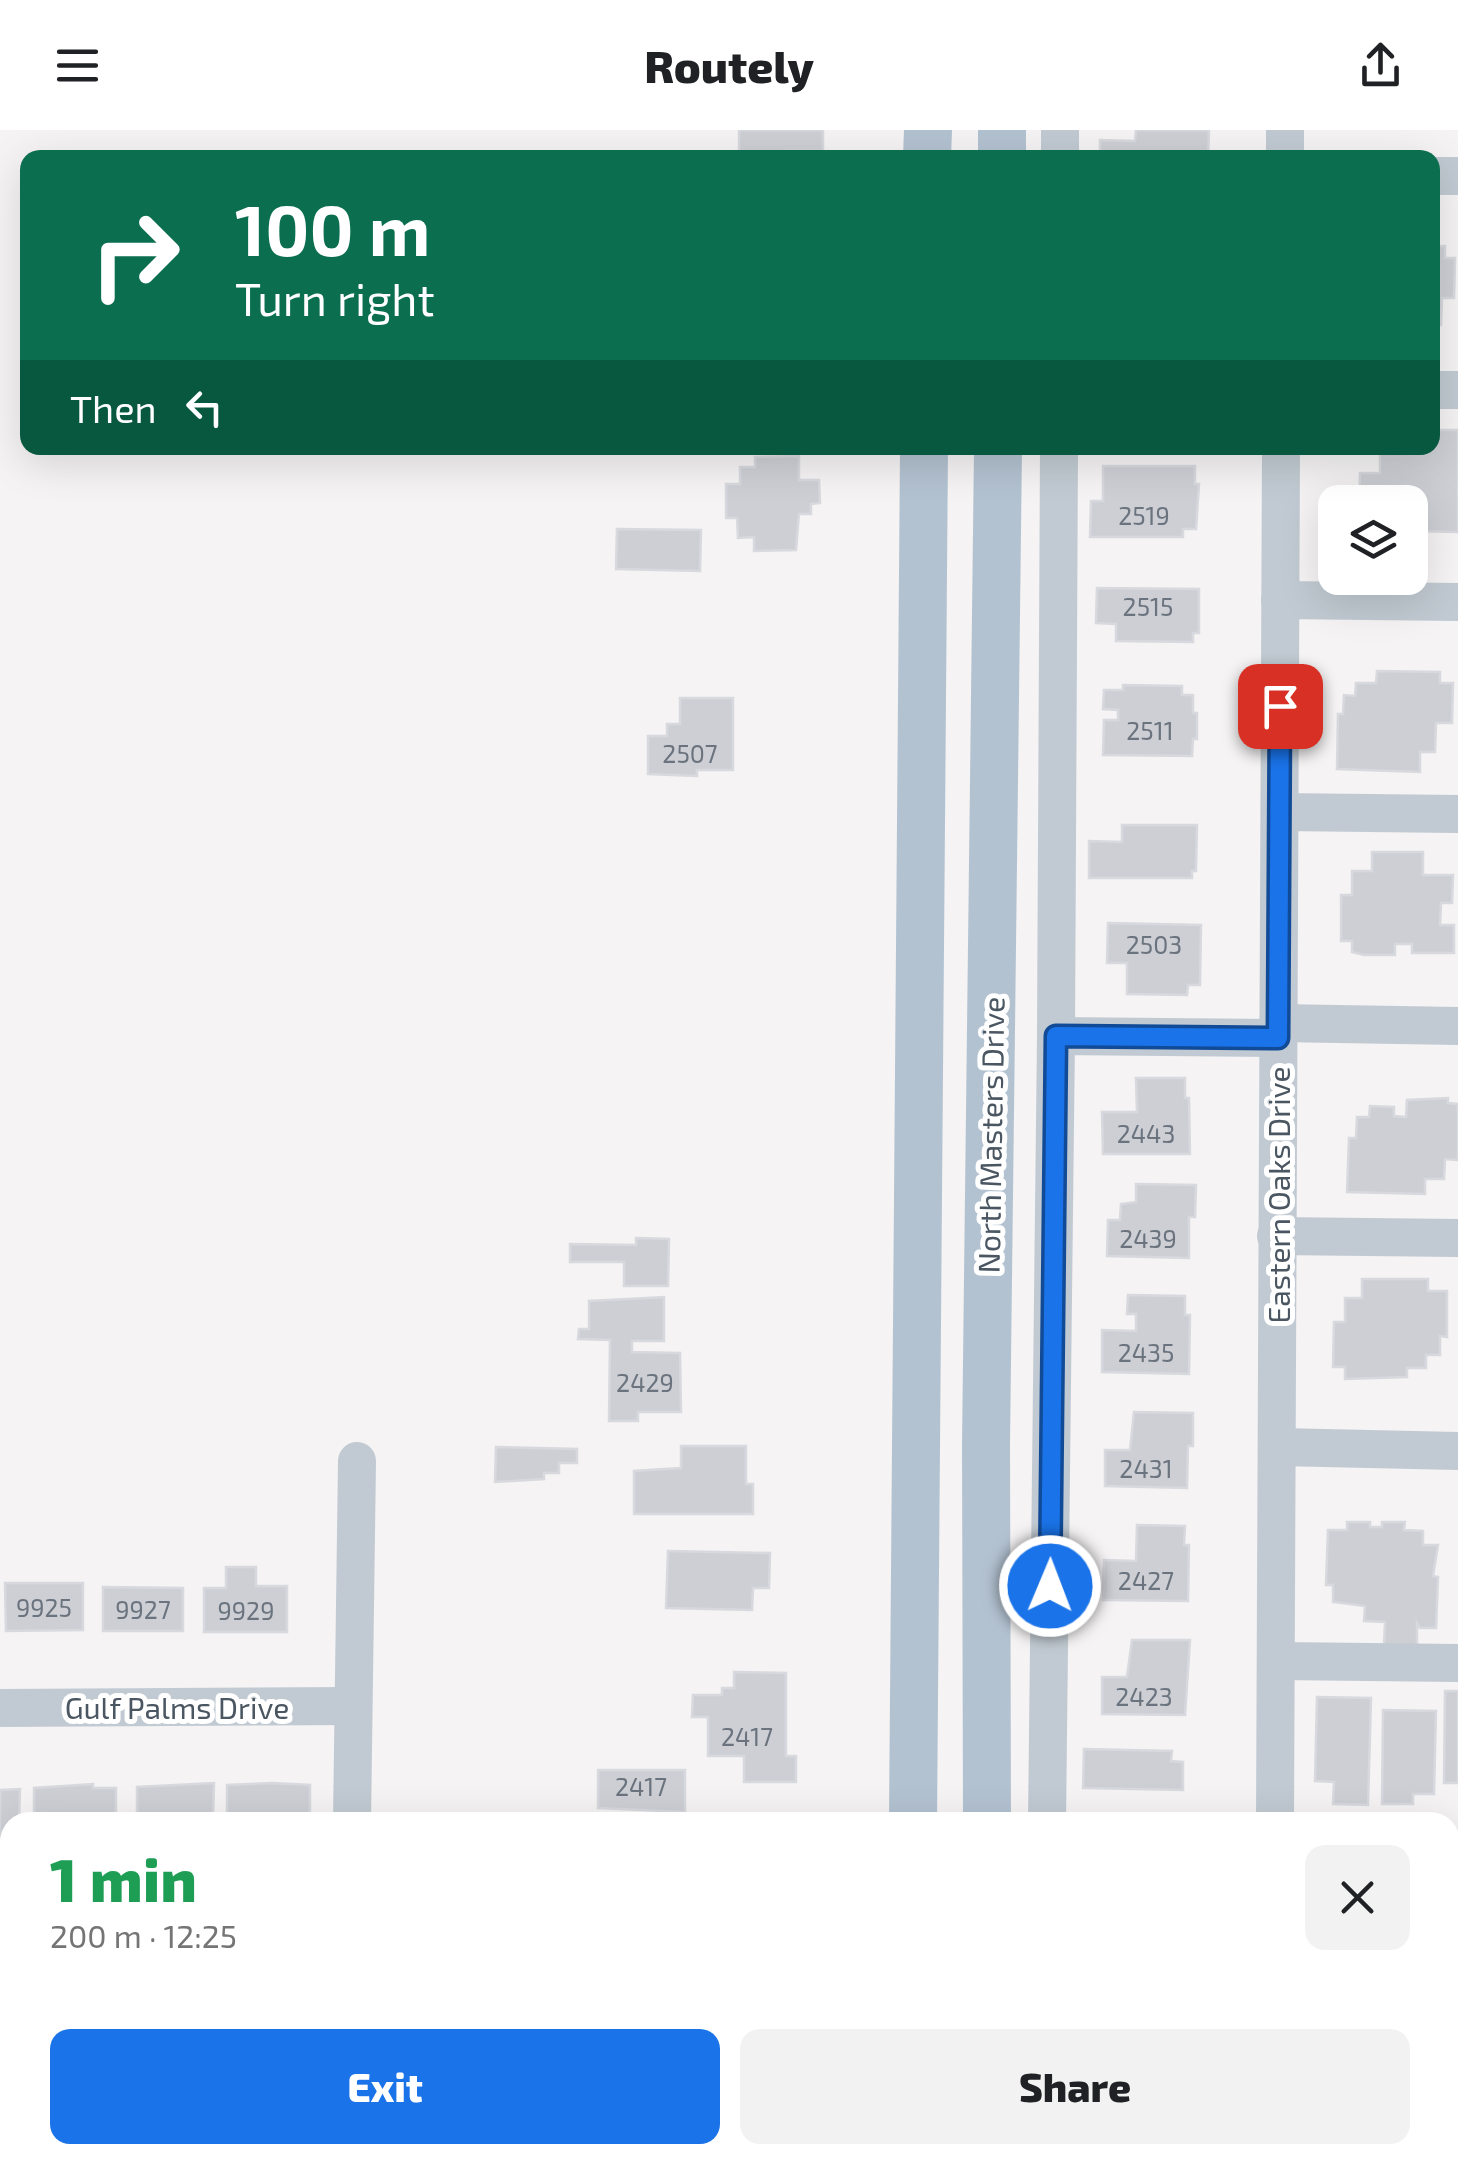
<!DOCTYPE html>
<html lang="en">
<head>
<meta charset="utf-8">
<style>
	:root { --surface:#fff; --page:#f2f2f2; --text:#202124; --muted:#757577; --accent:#1a73e8 }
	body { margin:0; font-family:"Exo 2",sans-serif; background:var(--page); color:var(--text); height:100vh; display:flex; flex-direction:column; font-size:38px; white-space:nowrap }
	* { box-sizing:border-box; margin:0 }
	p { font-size:32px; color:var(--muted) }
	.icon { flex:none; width:55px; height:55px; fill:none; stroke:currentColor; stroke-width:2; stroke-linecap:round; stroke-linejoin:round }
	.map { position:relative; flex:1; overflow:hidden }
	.side { position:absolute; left:0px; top:1682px; width:1460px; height:352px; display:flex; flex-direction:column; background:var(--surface); border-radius:30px 30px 0 0; box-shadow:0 10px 40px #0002 }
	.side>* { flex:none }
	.guide { position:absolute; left:20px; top:20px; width:1420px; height:305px; border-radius:20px; box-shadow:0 10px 40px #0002; background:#0b6e4f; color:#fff; overflow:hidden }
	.buttons { position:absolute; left:1318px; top:355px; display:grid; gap:20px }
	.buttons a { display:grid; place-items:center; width:110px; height:110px; border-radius:20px; background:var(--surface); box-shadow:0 10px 40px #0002; font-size:50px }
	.pin { position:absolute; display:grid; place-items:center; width:85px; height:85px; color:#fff; margin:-42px; border-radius:20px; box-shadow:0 5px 15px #0006 }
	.me { position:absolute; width:110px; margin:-55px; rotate:1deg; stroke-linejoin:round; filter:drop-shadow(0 0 8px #0008) }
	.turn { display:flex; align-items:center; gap:35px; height:210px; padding:0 50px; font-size:45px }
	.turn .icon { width:130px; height:130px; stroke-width:2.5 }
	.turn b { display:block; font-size:70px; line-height:85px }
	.then { display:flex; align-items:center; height:95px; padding:0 50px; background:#0003; gap:20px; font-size:38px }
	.round { display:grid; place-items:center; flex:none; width:105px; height:105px; border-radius:20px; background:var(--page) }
	.head { display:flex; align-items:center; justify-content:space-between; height:170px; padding:0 50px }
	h1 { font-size:60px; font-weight:800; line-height:75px; color:#1e9e55 }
	.cta { display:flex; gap:20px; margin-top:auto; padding:20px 50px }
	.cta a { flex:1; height:115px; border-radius:20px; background:var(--accent); color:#fff; font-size:40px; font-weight:800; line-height:115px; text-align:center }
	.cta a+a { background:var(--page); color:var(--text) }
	header { display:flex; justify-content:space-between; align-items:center; height:130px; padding:0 50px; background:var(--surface); font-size:45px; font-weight:800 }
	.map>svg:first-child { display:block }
	.building { fill:#cdcfd5; stroke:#d7d9de; stroke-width:2.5 }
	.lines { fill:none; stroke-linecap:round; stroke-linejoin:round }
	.minor { stroke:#c1cad2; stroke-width:38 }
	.major { stroke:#b3c2d1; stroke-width:48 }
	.route-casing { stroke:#114b97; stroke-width:25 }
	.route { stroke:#1a73e8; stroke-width:18 }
	.labels { text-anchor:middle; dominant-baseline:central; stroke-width:10; stroke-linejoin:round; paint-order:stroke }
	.number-label { font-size:25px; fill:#6b747e }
	.street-label { font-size:30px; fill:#4a5661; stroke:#fff }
</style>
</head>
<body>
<header><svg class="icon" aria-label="menu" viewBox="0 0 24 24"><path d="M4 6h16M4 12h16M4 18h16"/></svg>Routely<svg class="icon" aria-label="share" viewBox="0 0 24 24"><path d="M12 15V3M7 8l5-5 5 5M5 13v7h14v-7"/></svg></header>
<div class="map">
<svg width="1458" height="2034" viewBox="0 0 1458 2034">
	<rect width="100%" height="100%" fill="#f5f3f3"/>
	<g class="building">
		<polygon points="739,0 823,0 823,21 786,21 786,28 739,28"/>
		<polygon points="1136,0 1209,0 1208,28 1100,28 1100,10 1135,11"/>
		<polygon points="1432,116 1445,116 1445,128 1455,128 1454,168 1442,168 1441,195 1432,195"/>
		<polygon points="1432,300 1458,300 1458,402 1410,401 1410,372 1359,372 1360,343 1380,343 1380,320 1432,318"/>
		<polygon points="799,326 799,350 819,350 820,373 811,374 811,384 799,384 796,420 754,421 754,407 738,408 737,388 726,388 726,354 740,354 740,337 755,337 755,327"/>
		<polygon points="1103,336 1195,336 1195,354 1199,354 1196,399 1183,399 1183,407 1090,407 1091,371 1103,371"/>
		<polygon points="617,399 701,400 700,441 616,439"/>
		<polygon points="1097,458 1199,459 1199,503 1193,503 1193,512 1116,511 1116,494 1096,493"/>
		<polygon points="1377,541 1440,542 1440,553 1453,553 1452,593 1436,593 1435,622 1420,622 1420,642 1337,639 1338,584 1343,584 1344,565 1355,566 1356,553 1376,553"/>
		<polygon points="1123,555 1182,556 1182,565 1193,565 1193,583 1197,583 1197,609 1193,609 1192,626 1103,625 1104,590 1118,590 1118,580 1103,579 1104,560 1123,560"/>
		<polygon points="680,568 733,568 733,640 697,640 697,646 648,644 648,606 667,606 667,594 680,594"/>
		<polygon points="1122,695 1197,695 1196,741 1192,741 1192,748 1089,748 1089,711 1122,712"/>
		<polygon points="1372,722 1423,722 1423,745 1453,745 1452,773 1441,773 1440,795 1454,795 1454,823 1412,823 1412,814 1395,814 1395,825 1364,825 1352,822 1352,811 1341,811 1341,765 1352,765 1352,741 1372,741"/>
		<polygon points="1108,793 1201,795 1200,855 1188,855 1187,865 1127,864 1127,833 1107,833"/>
		<polygon points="1136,948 1185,948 1185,968 1189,968 1190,1024 1103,1024 1102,982 1137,982"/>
		<polygon points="1448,968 1448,973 1458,974 1458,1030 1445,1029 1444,1049 1425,1049 1425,1064 1347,1062 1349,1008 1356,1008 1357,987 1369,987 1370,976 1394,977 1394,986 1406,987 1407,970"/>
		<polygon points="1136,1054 1196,1055 1195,1087 1189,1087 1189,1128 1107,1126 1108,1090 1120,1090 1121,1074 1136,1072"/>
		<polygon points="636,1108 669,1109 668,1156 624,1156 624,1132 570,1132 570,1114 636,1115"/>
		<polygon points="1362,1149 1428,1149 1428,1161 1447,1161 1447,1207 1440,1206 1440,1225 1426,1225 1426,1238 1407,1238 1407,1247 1345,1249 1345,1237 1333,1237 1334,1192 1345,1192 1345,1168 1362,1168"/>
		<polygon points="1128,1165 1185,1166 1185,1185 1190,1185 1189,1244 1102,1242 1102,1200 1136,1201 1136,1184 1127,1184"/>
		<polygon points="664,1167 664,1211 632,1211 632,1222 680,1223 681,1282 638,1282 638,1291 609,1291 610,1210 578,1209 579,1199 589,1199 589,1171"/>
		<polygon points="1134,1282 1193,1283 1193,1316 1188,1316 1187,1358 1105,1356 1105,1320 1130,1320"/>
		<polygon points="681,1316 746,1316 746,1354 753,1354 753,1384 634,1384 634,1341 681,1338"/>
		<polygon points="496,1317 577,1319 577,1333 559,1333 559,1343 544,1343 544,1349 495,1352"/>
		<polygon points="1347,1392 1370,1392 1370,1397 1382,1397 1382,1392 1405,1392 1404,1400 1423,1401 1423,1415 1438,1415 1433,1446 1438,1447 1436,1498 1420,1498 1417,1493 1417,1517 1384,1516 1385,1492 1364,1491 1365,1476 1333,1472 1333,1455 1326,1455 1328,1400 1347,1400"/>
		<polygon points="1137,1395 1185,1396 1184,1415 1189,1415 1188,1471 1103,1470 1104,1430 1136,1431"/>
		<polygon points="668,1421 770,1423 769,1458 753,1458 752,1480 666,1478"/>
		<polygon points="226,1437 256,1437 256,1456 287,1456 287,1502 204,1502 204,1458 226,1458"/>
		<polygon points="5,1453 83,1453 83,1500 6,1501"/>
		<polygon points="103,1457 183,1458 183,1501 103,1501"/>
		<polygon points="1132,1510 1190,1510 1185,1585 1102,1584 1102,1547 1127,1547"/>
		<polygon points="734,1542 786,1543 786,1626 796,1626 796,1652 744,1652 744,1626 708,1626 708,1587 692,1587 693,1565 722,1565 722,1558 734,1558"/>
		<polygon points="1445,1561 1458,1561 1458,1653 1444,1653"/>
		<polygon points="1317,1567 1371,1568 1368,1675 1333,1674 1334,1652 1315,1651"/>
		<polygon points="1383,1580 1436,1581 1434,1664 1413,1664 1413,1674 1382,1674"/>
		<polygon points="1084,1619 1172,1621 1171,1631 1183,1632 1183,1660 1083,1658"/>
		<polygon points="598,1640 685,1640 685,1682 598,1678"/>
		<polygon points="214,1653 213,1692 137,1692 137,1657"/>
		<polygon points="272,1653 310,1655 310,1692 227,1692 227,1655"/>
		<polygon points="93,1654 93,1658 116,1658 116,1692 34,1692 34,1658"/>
		<polygon points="20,1659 19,1692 10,1692 10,1706 0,1706 0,1660"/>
		<polygon points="752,1689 752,1692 643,1692 643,1691"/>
		<polygon points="0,1917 10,1918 10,2008 0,2008"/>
		<polygon points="1043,2025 1180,2025 1180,2034 1042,2033"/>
		<polygon points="1352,2025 1387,2025 1387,2034 1351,2034"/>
		<polygon points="1395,2025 1431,2025 1430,2032 1448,2034 1395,2034"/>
	</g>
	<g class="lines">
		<g class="minor">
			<polyline points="1060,28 1060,0"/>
			<polyline points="1285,28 1285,0"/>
			<polyline points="1432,46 1458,46"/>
			<polyline points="1432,260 1458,260"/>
			<polyline points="1280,470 1458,472"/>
			<polyline points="1280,682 1458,684"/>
			<polyline points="1278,893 1458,896"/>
			<polyline points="1056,906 1059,318"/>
			<polyline points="1276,1106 1458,1108"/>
			<polyline points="1279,1317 1458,1321"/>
			<polyline points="1277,1531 1458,1533"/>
			<polyline points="0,1578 353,1576"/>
			<polyline points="352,1692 357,1331"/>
			<polyline points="1047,1692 1056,906 1278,908"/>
			<polyline points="1275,1692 1281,318"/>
			<polyline points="1450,1748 1458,1748"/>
			<polyline points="0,1827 10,1827"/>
			<polyline points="1450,1958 1458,1958"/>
			<polyline points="349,2034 349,2025"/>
			<polyline points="1272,2034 1272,2025"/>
		</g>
		<g class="major">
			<polyline points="927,28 928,0"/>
			<polyline points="1002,28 1002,0"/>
			<polyline points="913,1692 924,318"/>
			<polyline points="987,1692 986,1314 998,318"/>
			<polyline points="988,2025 988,2034"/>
			<polyline points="911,2034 911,2025"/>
		</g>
	</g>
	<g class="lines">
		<defs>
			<polyline id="route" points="1050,1456 1056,906 1278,908 1280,576"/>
		</defs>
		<use href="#route" class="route-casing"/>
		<use href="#route" class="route"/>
	</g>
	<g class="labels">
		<g class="number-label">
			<text x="1144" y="385">2519</text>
			<text x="1148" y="476">2515</text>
			<text x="1150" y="600">2511</text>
			<text x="690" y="623">2507</text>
			<text x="1154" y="814">2503</text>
			<text x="1146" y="1003">2443</text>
			<text x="1148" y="1108">2439</text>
			<text x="1146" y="1222">2435</text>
			<text x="645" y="1252">2429</text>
			<text x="1146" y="1338">2431</text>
			<text x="1146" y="1450">2427</text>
			<text x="44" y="1477">9925</text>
			<text x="143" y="1479">9927</text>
			<text x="246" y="1480">9929</text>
			<text x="1144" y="1566">2423</text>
			<text x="747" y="1606">2417</text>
			<text x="641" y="1656">2417</text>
		</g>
		<g class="street-label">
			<text transform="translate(990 1005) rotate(-89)">North Masters Drive</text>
			<text transform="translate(1278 1065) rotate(-90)">Eastern Oaks Drive</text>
			<text x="177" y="1577">Gulf Palms Drive</text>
		</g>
	</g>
</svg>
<div class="buttons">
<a><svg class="icon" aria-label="layers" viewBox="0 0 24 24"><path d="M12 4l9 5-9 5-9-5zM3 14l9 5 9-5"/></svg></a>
</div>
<div class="pin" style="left:1280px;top:576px;background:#d93025"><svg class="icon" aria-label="arrive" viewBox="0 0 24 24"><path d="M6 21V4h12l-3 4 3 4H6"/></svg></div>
<svg class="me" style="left:1050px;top:1456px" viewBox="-20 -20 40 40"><circle r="17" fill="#1a73e8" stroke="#fff" stroke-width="3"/><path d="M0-11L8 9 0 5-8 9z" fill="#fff"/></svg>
<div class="guide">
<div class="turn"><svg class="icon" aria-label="right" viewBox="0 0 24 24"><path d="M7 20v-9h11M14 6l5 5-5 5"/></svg><div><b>100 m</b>Turn right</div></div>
<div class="then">Then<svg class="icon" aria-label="left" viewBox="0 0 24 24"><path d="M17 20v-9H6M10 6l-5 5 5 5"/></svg></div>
</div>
<section class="side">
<div class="head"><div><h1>1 min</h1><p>200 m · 12:25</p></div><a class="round"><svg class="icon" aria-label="close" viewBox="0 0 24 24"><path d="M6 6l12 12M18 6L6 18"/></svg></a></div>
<div class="cta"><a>Exit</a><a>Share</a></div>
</section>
</div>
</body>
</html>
